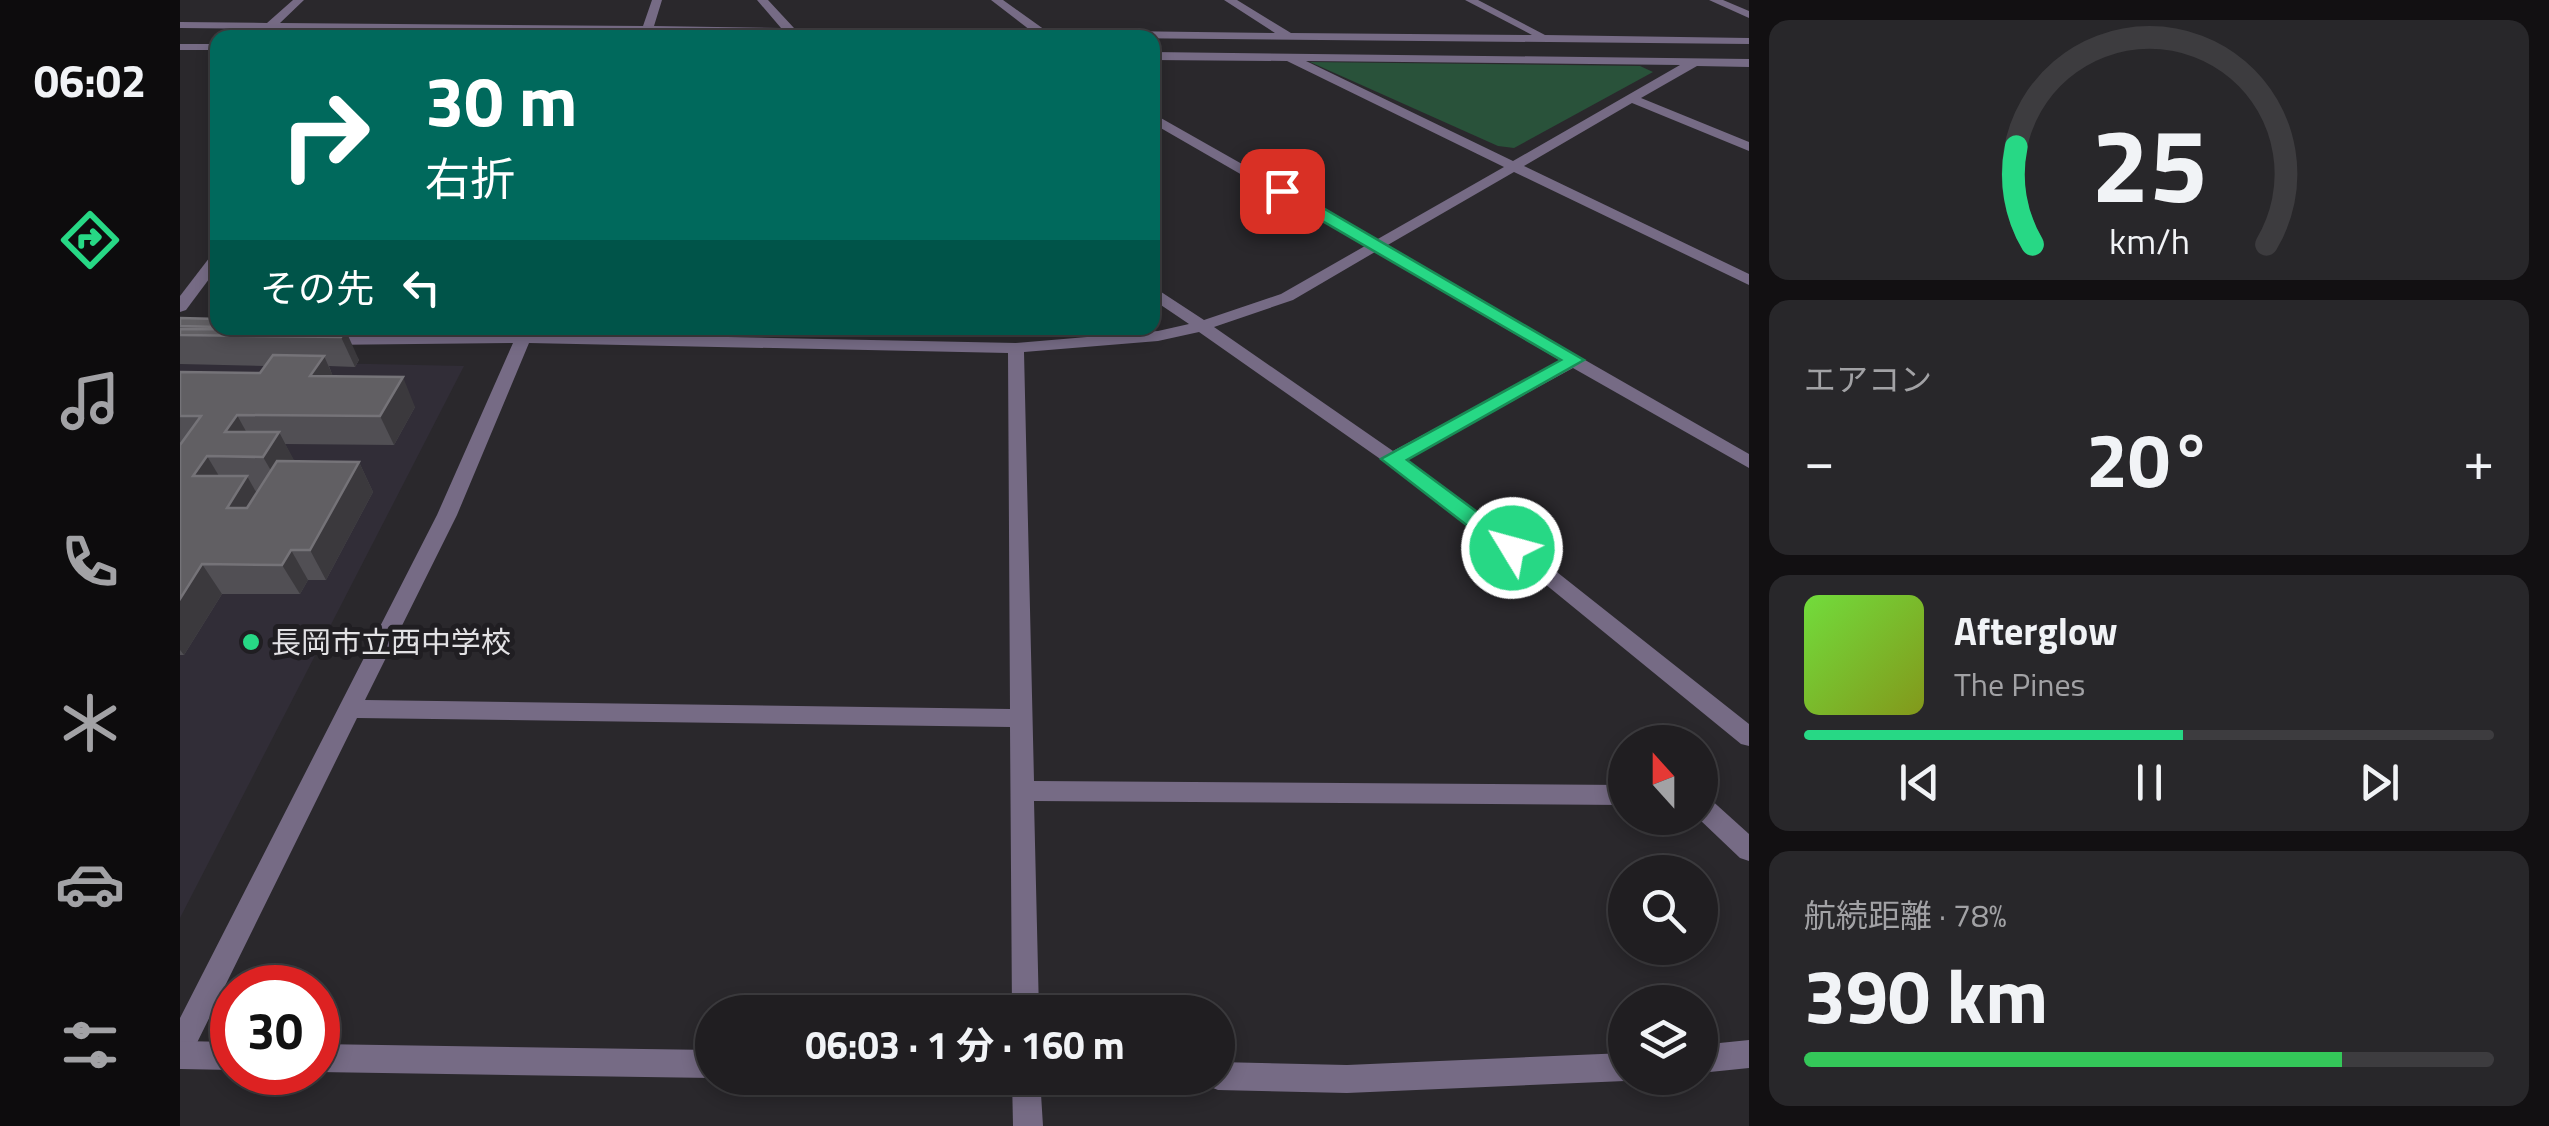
<!DOCTYPE html>
<html lang="ja">
<meta charset="utf-8">
<style>
body{margin:0;font-family:"Titillium Web","Noto Sans JP",sans-serif;background:#28272a;color:#f1f3f6;height:100vh;display:flex;flex-direction:column;font-size:38px;white-space:nowrap}
*{box-sizing:border-box;margin:0}
p{font-size:32px;color:#a2a2a5}
.icon{flex:none;width:55px;height:55px;fill:none;stroke:currentColor;stroke-width:2;stroke-linecap:round;stroke-linejoin:round}
.map{position:relative;flex:1;overflow:hidden}
.side{display:flex;flex-direction:column;gap:20px;padding:20px;background:#121012;width:800px}
.side>*{flex:none}
.banner{position:absolute;left:30px;top:30px;width:950px;height:305px;border-radius:20px;box-shadow:0 5px 15px #0003,0 0 0 2px #3d3c3f;background:#00695c;color:#fff;overflow:hidden}
.needle{width:65px;rotate:339deg}
.buttons{position:absolute;left:1428px;top:725px;display:grid;gap:20px}
.buttons a{display:grid;place-items:center;width:110px;height:110px;border-radius:50%;background:#201e21;box-shadow:0 5px 15px #0003,0 0 0 2px #3d3c3f;font-size:50px}
.speed{position:absolute;left:30px;top:965px;display:flex;gap:20px;font-size:50px;font-weight:700;text-align:center}
.speed>*{display:grid;place-content:center;width:130px;height:130px;border-radius:50%;background:#201e21;box-shadow:0 5px 15px #0003,0 0 0 2px #3d3c3f;line-height:1}
.speed .limit{border:15px solid #d22;background:#fff;color:#111}
.pin{position:absolute;display:grid;place-items:center;width:85px;height:85px;color:#fff;margin:-42px;border-radius:20px;box-shadow:0 5px 15px #0006}
.me{position:absolute;width:110px;margin:-55px;rotate:307deg;stroke-linejoin:round;filter:drop-shadow(0 0 8px #0008)}
.turn{display:flex;align-items:center;gap:35px;height:210px;padding:0 50px;font-size:45px}
.turn .icon{width:130px;height:130px;stroke-width:2.5}
.turn b{display:block;font-size:70px;line-height:85px}
.then{display:flex;align-items:center;height:95px;padding:0 50px;background:#0003;gap:20px;font-size:38px}
.big{font-size:75px;font-weight:700;line-height:1.1}
.side .widget{flex:1;display:flex;flex-direction:column;justify-content:center;gap:15px;min-width:0;padding:0 35px;border-radius:20px;background:#28272a}
.side .dial{align-items:center;gap:0}
.dial svg{height:260px;overflow:visible;fill:none;stroke:#3d3c3f;stroke-width:7;stroke-linecap:round;text-anchor:middle}
.dial text{fill:#f1f3f6;stroke:none}
.song{display:flex;align-items:center;gap:30px}
.cover{width:120px;height:120px;border-radius:15px;background:linear-gradient(135deg,hsl(100 70% 55%),hsl(70 70% 35%))}
.played{height:10px;border-radius:5px;background:linear-gradient(90deg,#27d885 55%,#3d3c3f 55%)}
.keys{display:flex;justify-content:space-around;direction:ltr}
.heat{display:flex;justify-content:space-between;align-items:center;font-size:55px;direction:ltr}
.charge{height:15px;border-radius:8px;background:linear-gradient(90deg,#34c759 78%,#3d3c3f 0)}
.trip{position:absolute;left:515px;top:995px;width:540px;height:100px;border-radius:50px;background:#201e21;box-shadow:0 5px 15px #0003,0 0 0 2px #3d3c3f;font-weight:700;line-height:100px;text-align:center}
main{display:flex;flex:1;min-height:0}
.menu{display:flex;flex-direction:column;width:180px;justify-content:space-around;align-items:center;background:#0d0c0d;color:#a2a2a5}
.menu .icon{width:70px;height:70px}
.menu .current{color:#27d885}
.menu b{font-size:45px;color:#f1f3f6}
.map>svg:first-child{display:block}
.built{fill:#312d37}
.green{fill:#29523a}
.lines{fill:none;stroke-linecap:round;stroke-linejoin:round}
.minor{fill:#766b85;fill-rule:evenodd}
.tertiary{fill:#766b85;fill-rule:evenodd}
.wall{fill:#514f54}
.shaded-wall{fill:#3b393d}
.building{fill:#615f63;stroke:#757378;stroke-width:2.5}
.route{fill:#27d885;stroke:#198c56;stroke-width:2.5}
.poi-dot{fill:#27d885;stroke:#201e22;stroke-width:4}
.labels{text-anchor:middle;dominant-baseline:central;stroke-width:10;stroke-linejoin:round;paint-order:stroke}
.poi-label{font-size:30px;fill:#e2e1e4;stroke:#201e22;text-anchor:start}
</style>
<main>
<nav class="menu">
<b>06:02</b>
<svg class="icon current" aria-label="directions" viewBox="0 0 24 24"><path d="M12 3l9 9-9 9-9-9zM9 14v-3h6M13 9l2 2-2 2"/></svg>
<svg class="icon" aria-label="music" viewBox="0 0 24 24"><path d="M9 18V5l10-2v13"/><circle cx="6" cy="18" r="3"/><circle cx="16" cy="16" r="3"/></svg>
<svg class="icon" aria-label="phone" viewBox="0 0 24 24"><path d="M5 4h4l2 5-3 2q2 4 5 5l2-3 5 2v4C11 20 4 13 5 4z"/></svg>
<svg class="icon" aria-label="climate" viewBox="0 0 24 24"><path d="M12 3v18M4 7l16 10M4 17L20 7"/></svg>
<svg class="icon" aria-label="car" viewBox="0 0 24 24"><path d="M5 17H2v-5l4-1 3-4h7l3 4 3 1v5h-3M9 17h6M6 11h13"/><circle cx="7" cy="17" r="2"/><circle cx="17" cy="17" r="2"/></svg>
<svg class="icon" aria-label="filters" viewBox="0 0 24 24"><path d="M4 7h16M4 17h16"/><circle cx="9" cy="7" r="2"/><circle cx="15" cy="17" r="2"/></svg>
</nav>
<div class="map">
<svg width="1569" height="1126" viewBox="0 0 1569 1126">
<rect width="100%" height="100%" fill="#2a282c"/>
<path class="built" d="M 0,360 L 284,366 L 0,918 Z"/>
<path class="green" d="M 1130,62 L 1460,66 L 1473,72 L 1334,148 L 1318,146 Z"/>
<g class="lines">
<g class="minor">
<path d="M 113,0 L 124,0 L 100,23 L 463,26 L 472,0 L 482,0 L 474,26 L 601,28 L 577,0 L 588,0 L 614,28 L 850,30 L 811,0 L 823,0 L 865,30 L 1095,33 L 1044,0 L 1057,0 L 1111,33 L 1352,35 L 1285,0 L 1298,0 L 1365,35 L 1569,38 L 1569,44 L 620,35 L 620,38 L 610,38 L 607,35 L 472,33 L 470,38 L 460,38 L 460,33 L 0,28 L 0,22 L 87,23 Z"/>
<path d="M 1529,0 L 1543,0 L 1569,11 L 1569,18 Z"/>
<rect x="0" y="44" width="38" height="6"/>
<path d="M 972,52 L 1569,59 L 1569,67 L 1517,66 L 1461,98 L 1569,142 L 1569,151 L 1452,103 L 1344,166 L 1569,274 L 1569,285 L 1334,172 L 1206,246 L 1569,454 L 1569,468 L 1393,368 L 1225,460 L 1368,565 L 1569,724 L 1569,746 L 1561,744 L 1354,575 L 1206,463 L 1019,332 L 978,341 L 844,352 L 854,781 L 1445,785 L 1445,805 L 854,801 L 859,1012 L 832,1012 L 830,727 L 177,718 L 10,1057 L 0,1061 L 0,1018 L 257,515 L 333,343 L 142,345 L 134,340 L 136,337 L 337,333 L 340,328 L 354,328 L 353,333 L 836,343 L 978,331 L 1009,324 L 972,299 L 972,286 L 1024,320 L 1101,294 L 1185,246 L 972,123 L 972,113 L 1196,240 L 1324,167 L 1107,61 L 972,60 ZM 1126,61 L 1500,65 L 1333,161 ZM 1195,252 L 1381,361 L 1213,451 L 1034,327 L 1113,300 ZM 349,343 L 828,353 L 830,709 L 185,700 L 277,515 Z"/>
<path d="M 38,252 L 38,267 L 6,310 L 0,312 L 0,296 L 33,253 Z"/>
<path d="M 1520,794 L 1528,797 L 1569,834 L 1569,861 L 1560,858 L 1518,818 Z"/>
<path d="M 832,1078 L 860,1078 L 863,1126 L 833,1126 Z"/>
</g>
<g class="tertiary">
<path d="M 1569,1040 L 1569,1068 L 1520,1073 L 1520,1045 Z"/>
<path d="M 0,1041 L 52,1042 L 52,1070 L 0,1069 Z"/>
<path d="M 138,1044 L 532,1050 L 533,1078 L 138,1072 Z"/>
<path d="M 1445,1053 L 1445,1078 L 1454,1078 L 1445,1081 L 1167,1093 L 1038,1090 L 1028,1086 L 1024,1078 L 1038,1078 L 1038,1062 L 1167,1065 Z"/>
</g>
</g>
<path class="wall" d="M 0,318 L 38,328 L 158,328 L 179,360 L 175,367 L 149,366 L 153,377 L 235,407 L 214,445 L 105,444 L 114,461 L 179,462 L 193,492 L 146,580 L 128,580 L 120,594 L 42,594 L 4,655 L 0,655 L 0,372 L 80,373 L 85,366 L 0,364 Z"/>
<g class="shaded-wall">
<path d="M 151,328 L 158,328 L 162,337 L 166,331 L 179,360 L 175,367 L 161,337 L 149,331 Z"/>
<path d="M 144,356 L 157,385 L 130,376 Z"/>
<path d="M 223,377 L 235,407 L 214,445 L 200,416 Z"/>
<path d="M 57,415 L 73,444 L 45,432 Z"/>
<path d="M 99,432 L 115,462 L 100,486 L 83,457 Z"/>
<path d="M 27,456 L 45,486 L 13,476 Z"/>
<path d="M 179,462 L 193,492 L 146,580 L 130,550 Z"/>
<path d="M 67,476 L 84,506 L 65,538 L 47,508 Z"/>
<path d="M 111,550 L 128,580 L 120,594 L 102,565 Z"/>
<path d="M 22,564 L 42,594 L 4,655 L 0,650 L 0,599 Z"/>
</g>
<g class="building">
<path d="M 0,318 L 38,319 L 38,327 L 0,326 Z"/>
<path d="M 46,328 L 151,328 L 149,331 L 166,331 L 161,337 L 0,335 L 0,329 L 129,330 Z"/>
<path d="M 93,355 L 144,356 L 130,376 L 223,377 L 200,416 L 57,415 L 45,432 L 99,432 L 83,457 L 27,456 L 13,476 L 67,476 L 47,508 L 67,508 L 97,461 L 179,462 L 130,550 L 111,550 L 102,565 L 22,564 L 0,599 L 0,445 L 21,416 L 0,416 L 0,372 L 80,373 Z"/>
</g>
<path class="route" d="M 1096,187 L 1107,187 L 1404,360 L 1227,460 L 1339,543 L 1343,548 L 1339,554 L 1324,554 L 1201,459 L 1381,360 L 1096,194 Z"/>
<circle class="poi-dot" cx="71" cy="642" r="10"/>
<g class="labels">
<g class="poi-label">
<text x="91" y="642">長岡市立西中学校</text>
</g>
</g>
</svg>
<div class="buttons">
<a><svg class="needle" viewBox="-14 -14 28 28"><path d="M0-13l5 13h-10z" fill="#e53935"/><path d="M0 13l5-13h-10z" fill="#a2a2a5"/></svg></a>
<a><svg class="icon" aria-label="search" viewBox="0 0 24 24"><circle cx="10" cy="10" r="6"/><path d="M15 15l6 6"/></svg></a>
<a><svg class="icon" aria-label="layers" viewBox="0 0 24 24"><path d="M12 4l9 5-9 5-9-5zM3 14l9 5 9-5"/></svg></a>
</div>
<div class="speed"><div class="limit">30</div></div>
<div class="pin" style="left:1102px;top:191px;background:#d93025"><svg class="icon" aria-label="arrive" viewBox="0 0 24 24"><path d="M6 21V4h12l-3 4 3 4H6"/></svg></div>
<svg class="me" style="left:1332px;top:548px" viewBox="-20 -20 40 40"><circle r="17" fill="#27d885" stroke="#fff" stroke-width="3"/><path d="M0-11L8 9 0 5-8 9z" fill="#fff"/></svg>
<div class="trip">06:03 · 1 分 · 160 m</div>
<div class="banner">
<div class="turn"><svg class="icon" aria-label="right" viewBox="0 0 24 24"><path d="M7 20v-9h11M14 6l5 5-5 5"/></svg><div><b>30 m</b>右折</div></div>
<div class="then">その先<svg class="icon" aria-label="left" viewBox="0 0 24 24"><path d="M17 20v-9H6M10 6l-5 5 5 5"/></svg></div>
</div>
</div>
<section class="side">
<div class="widget dial"><svg viewBox="0 0 100 80">
<path d="M14 69A42 42 0 1 1 86 69"/>
<path d="M14 69A42 42 0 0 1 9 39" stroke="#27d885"/>
<text x="50" y="56" font-size="32" font-weight="700">25</text>
<text x="50" y="72" font-size="11">km/h</text>
</svg></div>
<div class="widget"><p>エアコン</p>
<div class="heat"><a>−</a><b class="big">20°</b><a>+</a></div>
</div>
<div class="widget">
<div class="song"><i class="cover"></i><div><b>Afterglow</b><p>The Pines</p></div></div>
<div class="played"></div>
<div class="keys"><svg class="icon" aria-label="previous" viewBox="0 0 24 24"><path d="M18 5L8 12l10 7zM5 5v14"/></svg><svg class="icon" aria-label="pause" viewBox="0 0 24 24"><path d="M8 5v14M16 5v14"/></svg><svg class="icon" aria-label="next" viewBox="0 0 24 24"><path d="M6 5l10 7-10 7zM19 5v14"/></svg></div>
</div>
<div class="widget"><p>航続距離 · 78%</p><b class="big">390 km</b><div class="charge"></div></div>
</section>
</main>
